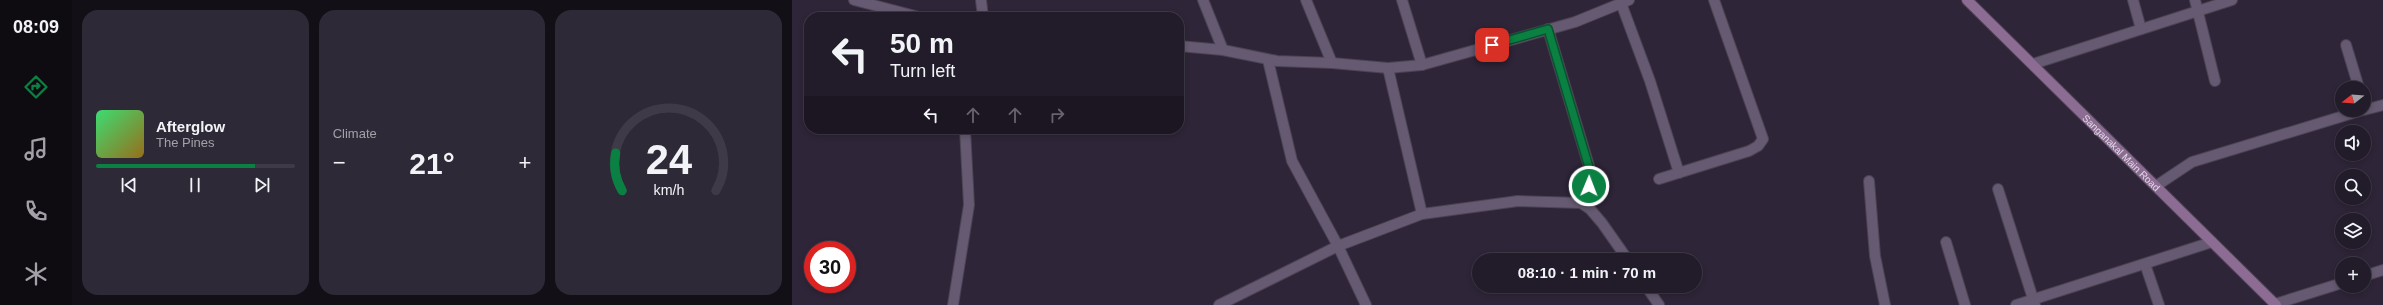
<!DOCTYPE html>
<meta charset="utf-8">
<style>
body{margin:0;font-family:Helvetica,sans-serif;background:#2e2936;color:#f1f3f6;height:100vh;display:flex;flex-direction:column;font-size:15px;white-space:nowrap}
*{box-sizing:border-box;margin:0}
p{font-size:13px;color:#a2a1a8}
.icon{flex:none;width:22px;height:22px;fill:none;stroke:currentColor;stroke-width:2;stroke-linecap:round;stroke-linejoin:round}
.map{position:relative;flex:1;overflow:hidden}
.panel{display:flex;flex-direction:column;gap:10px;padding:10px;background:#130f17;width:720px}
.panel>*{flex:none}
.hud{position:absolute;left:12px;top:12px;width:380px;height:122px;border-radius:16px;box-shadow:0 2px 6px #0003,0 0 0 1px #3f3a47;background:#221c2a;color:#f1f3f6;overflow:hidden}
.needle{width:26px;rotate:253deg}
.fabs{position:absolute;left:1543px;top:81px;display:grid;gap:8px}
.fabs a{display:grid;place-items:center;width:36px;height:36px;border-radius:50%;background:#221c2a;box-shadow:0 2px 6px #0003,0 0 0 1px #3f3a47;font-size:20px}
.speed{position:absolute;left:12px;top:241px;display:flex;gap:8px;font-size:20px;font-weight:700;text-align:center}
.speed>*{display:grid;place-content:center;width:52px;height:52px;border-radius:50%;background:#221c2a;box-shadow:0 2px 6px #0003,0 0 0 1px #3f3a47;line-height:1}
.speed .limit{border:6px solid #d22;background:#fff;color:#111}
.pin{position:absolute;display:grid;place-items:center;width:34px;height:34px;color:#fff;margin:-17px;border-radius:8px;box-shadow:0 2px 6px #0006}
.me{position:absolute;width:44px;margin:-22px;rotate:1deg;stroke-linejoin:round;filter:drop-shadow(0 0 3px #0008)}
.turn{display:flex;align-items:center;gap:14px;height:84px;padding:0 20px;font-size:18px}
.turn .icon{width:52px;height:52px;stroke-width:2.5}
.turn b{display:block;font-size:28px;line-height:34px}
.lanes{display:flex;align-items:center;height:38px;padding:0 20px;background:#0003;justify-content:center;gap:20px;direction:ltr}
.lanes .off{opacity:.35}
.big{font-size:30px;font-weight:700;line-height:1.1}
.panel .widget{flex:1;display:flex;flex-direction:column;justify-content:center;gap:6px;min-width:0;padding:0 14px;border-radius:16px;background:#2e2936}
.panel .dial{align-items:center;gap:0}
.dial svg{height:104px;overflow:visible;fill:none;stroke:#3f3a47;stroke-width:7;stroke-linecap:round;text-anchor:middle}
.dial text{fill:#f1f3f6;stroke:none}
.song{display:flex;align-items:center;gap:12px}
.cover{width:48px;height:48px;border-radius:6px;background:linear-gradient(135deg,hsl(140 70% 55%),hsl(40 70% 35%))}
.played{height:4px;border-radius:2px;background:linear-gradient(90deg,#0b8043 80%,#3f3a47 80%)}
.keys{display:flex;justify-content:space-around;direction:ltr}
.heat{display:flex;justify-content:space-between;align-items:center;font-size:22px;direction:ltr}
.panel .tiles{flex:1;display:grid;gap:10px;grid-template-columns:repeat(3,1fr)}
.trip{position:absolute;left:680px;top:253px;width:230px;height:40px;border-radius:20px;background:#221c2a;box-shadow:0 2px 6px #0003,0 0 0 1px #3f3a47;font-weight:700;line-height:40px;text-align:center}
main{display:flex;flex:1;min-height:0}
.menu{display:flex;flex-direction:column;width:72px;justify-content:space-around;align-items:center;background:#0e0b11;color:#a2a1a8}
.menu .icon{width:28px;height:28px}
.menu .selected{color:#0b8043}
.menu b{font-size:18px;color:#f1f3f6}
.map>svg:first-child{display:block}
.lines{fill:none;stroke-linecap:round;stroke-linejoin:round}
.lane-casing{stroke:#4b4253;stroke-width:12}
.street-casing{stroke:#4b4253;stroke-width:12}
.secondary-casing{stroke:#4b4253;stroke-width:12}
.lane{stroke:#655a71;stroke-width:10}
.street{stroke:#655a71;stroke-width:10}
.secondary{stroke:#8c6c92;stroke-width:10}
.route-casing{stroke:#07532c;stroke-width:10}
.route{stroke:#0b8043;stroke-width:7}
.labels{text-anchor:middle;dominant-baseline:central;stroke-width:3.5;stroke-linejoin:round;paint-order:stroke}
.street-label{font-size:10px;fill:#e0dae7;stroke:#241b2e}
</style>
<main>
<nav class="menu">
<b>08:09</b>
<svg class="icon selected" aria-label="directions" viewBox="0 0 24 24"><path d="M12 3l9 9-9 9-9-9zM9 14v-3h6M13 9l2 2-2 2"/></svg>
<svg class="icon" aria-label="music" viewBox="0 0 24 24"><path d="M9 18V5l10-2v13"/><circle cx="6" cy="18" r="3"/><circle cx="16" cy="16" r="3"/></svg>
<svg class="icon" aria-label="phone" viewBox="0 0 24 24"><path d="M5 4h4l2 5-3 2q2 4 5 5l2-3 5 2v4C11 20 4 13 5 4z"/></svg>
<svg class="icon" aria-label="climate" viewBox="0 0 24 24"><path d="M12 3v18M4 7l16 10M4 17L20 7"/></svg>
</nav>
<section class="panel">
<div class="tiles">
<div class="widget">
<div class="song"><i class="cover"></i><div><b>Afterglow</b><p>The Pines</p></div></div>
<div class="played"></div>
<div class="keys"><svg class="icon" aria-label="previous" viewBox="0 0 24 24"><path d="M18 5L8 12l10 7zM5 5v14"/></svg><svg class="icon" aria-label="pause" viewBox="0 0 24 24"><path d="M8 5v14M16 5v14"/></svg><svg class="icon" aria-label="next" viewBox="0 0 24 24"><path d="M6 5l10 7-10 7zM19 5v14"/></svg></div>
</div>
<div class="widget"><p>Climate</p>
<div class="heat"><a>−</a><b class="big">21°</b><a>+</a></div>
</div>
<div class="widget dial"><svg viewBox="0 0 100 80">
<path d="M14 69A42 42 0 1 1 86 69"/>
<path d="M14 69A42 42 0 0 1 9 40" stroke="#0b8043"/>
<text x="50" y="56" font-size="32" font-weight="700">24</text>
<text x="50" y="72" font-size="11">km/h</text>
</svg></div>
</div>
</section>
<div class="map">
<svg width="1591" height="305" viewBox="0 0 1591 305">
<rect width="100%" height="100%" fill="#2e2538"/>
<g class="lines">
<g class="lane-casing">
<path id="lane" d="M 161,305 L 177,205 L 173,129"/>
</g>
<g class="street-casing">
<g id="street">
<path d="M 62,0 L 127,17"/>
<path d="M 189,0 L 191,17"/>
<path d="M 411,0 L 431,50"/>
<path d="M 514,0 L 540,63"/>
<path d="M 610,0 L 630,65"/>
<path d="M 1341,0 L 1349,29"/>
<path d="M 1403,0 L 1423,81"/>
<path d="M 829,3 L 858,81 L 887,173"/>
<path d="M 756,29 L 799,173 L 797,186 L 789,203"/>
<path d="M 1554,45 L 1567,88"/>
<path d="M 387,46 L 431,50 L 485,61 L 540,63 L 596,68 L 630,65 L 783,22 L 837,0"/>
<path d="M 476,60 L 500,161 L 546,246 L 574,305"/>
<path d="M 1241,64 L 1440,0"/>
<path d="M 1572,110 L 1591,105"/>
<path d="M 867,179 L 957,151 L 966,146 L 971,139 L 922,0"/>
<path d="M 1077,181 L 1083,256 L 1093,305"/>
<path d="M 1364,186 L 1400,162 L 1571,110"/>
<path d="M 1206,189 L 1243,305"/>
<path d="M 630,214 L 726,201 L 789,203 L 798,209 L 810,223 L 836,260"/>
<path d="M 1154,242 L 1173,305"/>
<path d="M 1353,264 L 1367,305"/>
<path d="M 1572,276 L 1591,270"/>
<path d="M 854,286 L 867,305"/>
<path d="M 1483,304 L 1550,283"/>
<path d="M 427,305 L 546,246 L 630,214 L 596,68"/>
<path d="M 1224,305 L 1420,242"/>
</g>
</g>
<g class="secondary-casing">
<g id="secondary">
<path id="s1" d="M 1175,0 L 1484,305"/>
</g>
</g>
<use href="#lane" class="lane"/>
<use href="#street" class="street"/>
<use href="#secondary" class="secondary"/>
</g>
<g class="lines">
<g class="route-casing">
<path id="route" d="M 700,45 L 756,29 L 799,174 L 797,186"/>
</g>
<use href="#route" class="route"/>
</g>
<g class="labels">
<g class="street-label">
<text stroke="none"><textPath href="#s1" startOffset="217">Sanganakal Main Road</textPath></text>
</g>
</g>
</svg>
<div class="fabs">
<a><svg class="needle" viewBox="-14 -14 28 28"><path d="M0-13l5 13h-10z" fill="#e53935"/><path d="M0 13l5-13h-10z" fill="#a2a1a8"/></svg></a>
<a><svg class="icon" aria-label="sound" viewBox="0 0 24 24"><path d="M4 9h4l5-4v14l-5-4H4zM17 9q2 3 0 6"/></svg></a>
<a><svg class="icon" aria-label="search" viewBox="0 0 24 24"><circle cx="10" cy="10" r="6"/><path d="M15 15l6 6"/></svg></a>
<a><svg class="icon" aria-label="layers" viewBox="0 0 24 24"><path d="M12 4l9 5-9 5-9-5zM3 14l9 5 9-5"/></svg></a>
<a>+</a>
</div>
<div class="speed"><div class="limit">30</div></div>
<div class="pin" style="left:700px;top:45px;background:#d93025"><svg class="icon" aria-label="arrive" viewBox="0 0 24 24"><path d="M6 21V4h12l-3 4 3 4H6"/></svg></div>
<svg class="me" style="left:797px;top:186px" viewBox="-20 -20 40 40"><circle r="17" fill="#0b8043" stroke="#fff" stroke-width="3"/><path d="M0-11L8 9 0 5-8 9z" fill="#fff"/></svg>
<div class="trip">08:10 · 1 min · 70 m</div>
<div class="hud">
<div class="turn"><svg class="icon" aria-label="left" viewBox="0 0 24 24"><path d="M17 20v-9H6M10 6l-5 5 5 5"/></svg><div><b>50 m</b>Turn left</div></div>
<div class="lanes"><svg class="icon" aria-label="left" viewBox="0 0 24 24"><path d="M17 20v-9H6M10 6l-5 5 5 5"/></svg><svg class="icon off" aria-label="ahead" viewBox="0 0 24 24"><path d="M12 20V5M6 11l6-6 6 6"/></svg><svg class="icon off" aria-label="ahead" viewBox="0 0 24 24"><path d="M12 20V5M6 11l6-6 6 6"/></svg><svg class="icon off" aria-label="right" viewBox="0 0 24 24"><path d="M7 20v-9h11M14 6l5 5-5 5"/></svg></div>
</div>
</div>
</main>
